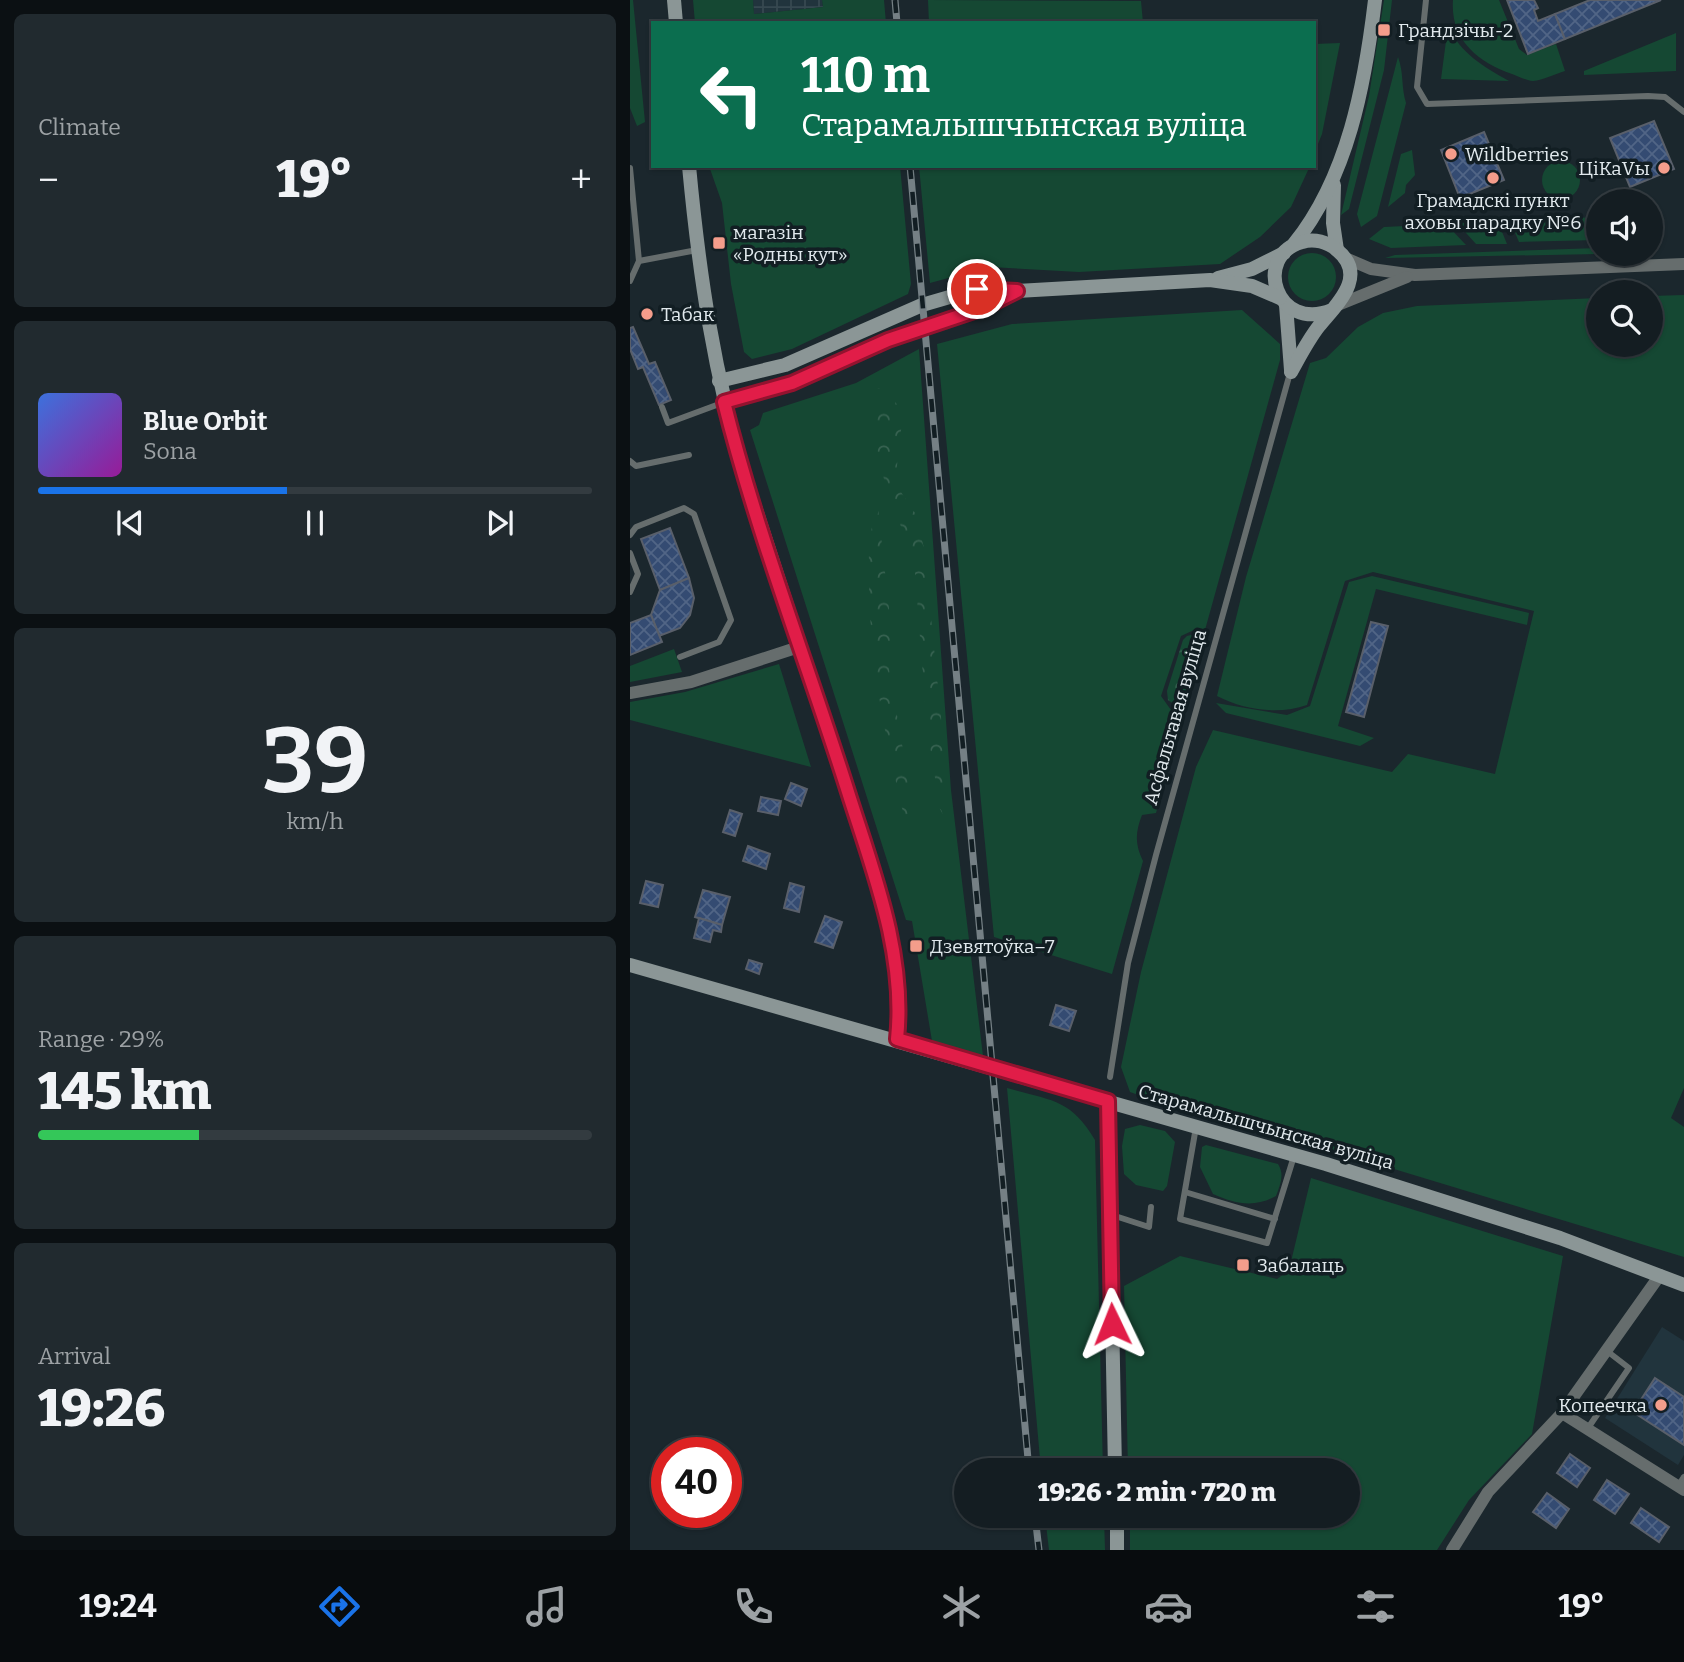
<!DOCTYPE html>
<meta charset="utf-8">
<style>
body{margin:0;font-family:Bitter,serif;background:#212a2f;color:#f1f3f6;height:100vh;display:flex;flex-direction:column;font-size:26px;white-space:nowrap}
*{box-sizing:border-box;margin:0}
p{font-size:23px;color:#9da2a5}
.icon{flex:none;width:38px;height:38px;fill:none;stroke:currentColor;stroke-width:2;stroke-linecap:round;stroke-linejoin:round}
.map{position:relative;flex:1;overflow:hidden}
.panel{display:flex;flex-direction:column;gap:14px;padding:14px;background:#0b1013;width:630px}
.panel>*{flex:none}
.banner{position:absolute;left:21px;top:21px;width:665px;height:147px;border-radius:0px;box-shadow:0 2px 5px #0004,0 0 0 2px #333b40;background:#0b6e4f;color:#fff;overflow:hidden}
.fabs{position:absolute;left:956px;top:189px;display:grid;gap:14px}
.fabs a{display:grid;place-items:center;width:77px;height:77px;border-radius:50%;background:#141d22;box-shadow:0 2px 5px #0004,0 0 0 2px #333b40;font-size:35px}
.speed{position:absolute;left:21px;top:1437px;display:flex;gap:14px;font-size:35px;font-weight:700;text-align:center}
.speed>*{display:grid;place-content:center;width:91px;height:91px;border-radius:50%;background:#141d22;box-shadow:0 2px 5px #0004,0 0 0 2px #333b40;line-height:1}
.speed .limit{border:10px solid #d22;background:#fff;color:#111}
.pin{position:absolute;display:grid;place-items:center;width:60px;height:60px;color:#fff;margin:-30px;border:4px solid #fff;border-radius:50%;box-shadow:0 2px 7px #0007}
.me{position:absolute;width:77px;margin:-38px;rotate:358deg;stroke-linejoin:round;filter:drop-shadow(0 0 5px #0008)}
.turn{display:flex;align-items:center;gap:24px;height:147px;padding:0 35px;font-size:32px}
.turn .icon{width:91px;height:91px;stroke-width:2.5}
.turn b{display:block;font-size:49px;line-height:60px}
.big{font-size:52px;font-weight:800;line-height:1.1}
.panel .widget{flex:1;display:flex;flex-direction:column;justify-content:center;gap:10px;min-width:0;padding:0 24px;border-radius:10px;background:#212a2f}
.panel .dial{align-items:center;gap:0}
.dial b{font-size:91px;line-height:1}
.song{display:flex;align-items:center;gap:21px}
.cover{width:84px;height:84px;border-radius:10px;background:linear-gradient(135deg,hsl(220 70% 55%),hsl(300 70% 35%))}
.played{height:7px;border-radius:4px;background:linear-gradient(90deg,#1a73e8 45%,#333b40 45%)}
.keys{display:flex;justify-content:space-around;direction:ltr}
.heat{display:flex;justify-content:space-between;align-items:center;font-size:38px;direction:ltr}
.charge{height:10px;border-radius:5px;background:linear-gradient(90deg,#34c759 29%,#333b40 0)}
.trip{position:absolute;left:324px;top:1458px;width:406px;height:70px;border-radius:35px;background:#141d22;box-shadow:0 2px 5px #0004,0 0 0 2px #333b40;font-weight:800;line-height:70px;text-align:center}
.dock{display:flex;height:112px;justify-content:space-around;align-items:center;background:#080c0e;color:#9da2a5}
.dock .icon{width:49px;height:49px}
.dock .active{color:#1a73e8}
.dock b{font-size:32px;color:#f1f3f6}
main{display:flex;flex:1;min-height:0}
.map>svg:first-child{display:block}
.built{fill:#21343d}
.industrial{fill:url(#industrial-grid)}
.green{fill:#154833}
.forest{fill:url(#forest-crowns)}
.building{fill:url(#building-cross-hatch);stroke:#595f6a;stroke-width:2}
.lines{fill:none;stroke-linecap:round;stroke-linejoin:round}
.lane{stroke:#666d6d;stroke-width:6}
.street{stroke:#666d6d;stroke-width:12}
.secondary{stroke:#8b9696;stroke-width:14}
.rail-casing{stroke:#758085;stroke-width:7}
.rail{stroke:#121e23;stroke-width:4.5;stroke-dasharray:13;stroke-linecap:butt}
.route-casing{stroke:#92132f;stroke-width:18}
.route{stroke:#e11d48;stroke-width:12}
.poi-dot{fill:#f49d8b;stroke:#121e23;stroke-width:2.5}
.labels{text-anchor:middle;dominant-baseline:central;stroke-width:7;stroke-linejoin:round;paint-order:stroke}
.poi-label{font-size:19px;fill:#e1e9ed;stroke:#121e23;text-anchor:start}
.street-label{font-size:19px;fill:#e1e9ed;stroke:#121e23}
</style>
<main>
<section class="panel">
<div class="widget"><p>Climate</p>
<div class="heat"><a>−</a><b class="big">19°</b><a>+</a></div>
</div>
<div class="widget">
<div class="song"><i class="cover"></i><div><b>Blue Orbit</b><p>Sona</p></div></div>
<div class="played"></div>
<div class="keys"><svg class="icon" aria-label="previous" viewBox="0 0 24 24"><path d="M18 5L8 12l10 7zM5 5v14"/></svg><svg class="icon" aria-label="pause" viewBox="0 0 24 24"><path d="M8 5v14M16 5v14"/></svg><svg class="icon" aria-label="next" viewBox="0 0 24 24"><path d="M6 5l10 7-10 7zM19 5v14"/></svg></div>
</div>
<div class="widget dial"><b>39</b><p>km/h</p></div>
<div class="widget"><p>Range · 29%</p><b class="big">145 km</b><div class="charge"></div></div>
<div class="widget"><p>Arrival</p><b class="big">19:26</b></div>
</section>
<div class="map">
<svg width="1054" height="1550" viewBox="0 0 1054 1550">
<defs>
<pattern id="industrial-grid" width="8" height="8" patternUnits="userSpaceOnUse" patternTransform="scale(1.75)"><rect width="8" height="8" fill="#21343d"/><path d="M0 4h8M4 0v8" fill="none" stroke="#364850"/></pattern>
<pattern id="forest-crowns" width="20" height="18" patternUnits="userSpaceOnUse" patternTransform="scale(1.75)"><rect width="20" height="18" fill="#154833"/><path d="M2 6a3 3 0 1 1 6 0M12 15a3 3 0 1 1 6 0" fill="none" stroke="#376251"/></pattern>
<pattern id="building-cross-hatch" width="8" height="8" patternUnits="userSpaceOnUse" patternTransform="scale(1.75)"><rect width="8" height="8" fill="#344b72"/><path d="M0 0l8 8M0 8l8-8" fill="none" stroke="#516586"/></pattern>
</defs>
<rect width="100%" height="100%" fill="#1b272d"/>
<path class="built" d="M 1032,1327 L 1054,1341 L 1054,1455 L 1048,1465 L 975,1418 Z"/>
<path class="industrial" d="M 123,0 L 192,0 L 193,7 L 124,14 Z"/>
<g class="green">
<path d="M 0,0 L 3,0 L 15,122 L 7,126 L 0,108 Z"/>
<path d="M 63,0 L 123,0 L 124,14 L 193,7 L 192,0 L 254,0 L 256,23 L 65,23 Z"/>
<path d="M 298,0 L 511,1 L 513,23 L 299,23 Z"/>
<path d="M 754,0 L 762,0 L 754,70 L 719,209 L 711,215 L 739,96 Z"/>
<path d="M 823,0 L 869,0 L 889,49 L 897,55 L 926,44 L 935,71 C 925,74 913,80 903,81 C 897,81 888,76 882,74 C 847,62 820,39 823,0 Z"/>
<path d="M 818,26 C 830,53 854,67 879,81 L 811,79 Z"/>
<path d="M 1046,33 L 1046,71 L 954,75 L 954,71 Z"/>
<path d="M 710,43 L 692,134 L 684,154 L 684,44 Z"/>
<path d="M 768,57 C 774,73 771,87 776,103 L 747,216 L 731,227 L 727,214 Z"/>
<path d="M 782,150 L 785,175 L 776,185 L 775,193 L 758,207 L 771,154 Z"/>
<circle cx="931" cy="180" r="19"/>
<path d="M 79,166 L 270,166 L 281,284 L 278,294 L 162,349 L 122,359 L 114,352 L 101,284 L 92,203 Z"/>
<path d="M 289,166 L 680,166 L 661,207 L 630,237 L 590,264 L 449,272 L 359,267 L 300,283 Z"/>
<path d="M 968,217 L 968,240 L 889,242 L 880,221 Z"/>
<path d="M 868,222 L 877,244 L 846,244 L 827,223 Z"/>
<path d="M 816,224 L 836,245 L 761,248 L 739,239 L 754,227 Z"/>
<path d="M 968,248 L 968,254 L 755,258 L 765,255 Z"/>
<circle cx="682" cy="277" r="24"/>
<path d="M 1054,295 L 1054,1088 L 1041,1118 L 1054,1127 L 1054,1257 L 655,1136 L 544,1108 L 500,1092 L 491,1067 L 511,972 L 566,767 L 583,730 L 762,772 L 778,754 L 865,774 L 904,611 L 743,572 L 715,581 L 677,705 C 649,715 614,710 587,696 L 616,577 L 680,363 L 696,358 L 728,327 L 753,313 L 787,306 L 968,298 L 968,345 L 1020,345 L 1020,296 Z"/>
<path d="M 612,310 L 650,344 L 650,360 L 575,630 L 564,630 L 551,636 L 531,696 L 541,710 L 553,718 L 526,813 L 512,815 C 505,833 505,844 513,861 L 482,974 L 364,937 L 307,344 L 382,324 Z"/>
<path d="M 289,349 L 321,790 L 353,1056 L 302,1041 L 282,921 L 276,920 L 120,430 L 129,425 L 133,413 L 226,383 Z"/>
<path d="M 742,576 L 899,613 L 897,625 L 746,589 L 708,726 L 744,738 L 730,746 L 596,713 L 586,703 L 657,715 L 680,706 L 719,582 Z"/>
<path d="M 44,649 L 52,672 L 0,682 L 0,666 Z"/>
<path d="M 149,664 L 181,767 L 0,720 L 0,702 L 55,692 Z"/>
<path d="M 377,1088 C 421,1101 440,1098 465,1140 L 473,1470 L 411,1470 Z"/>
<path d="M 510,1125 L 535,1131 L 545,1142 L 537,1186 L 533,1191 L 506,1185 L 494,1174 L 492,1146 L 495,1129 Z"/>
<path d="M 576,1145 L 648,1164 C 655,1175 650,1185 646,1196 C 625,1208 605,1204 583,1194 L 570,1167 L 572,1147 Z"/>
<path d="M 681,1178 L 933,1256 L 902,1434 L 839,1500 L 807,1550 L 500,1550 L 500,1516 L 718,1516 L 718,1470 L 498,1470 L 494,1286 L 550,1256 L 647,1279 L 659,1270 Z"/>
<path d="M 415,1516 L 474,1516 L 475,1550 L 419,1550 Z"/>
</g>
<g class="forest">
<path d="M 256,388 L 270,409 L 272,422 L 265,483 L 285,513 L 294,548 L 311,717 L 316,820 L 310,809 L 297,728 L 284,560 L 256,488 L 245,440 L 245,389 Z"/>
<path d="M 248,508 L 262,636 L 259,669 L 284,813 L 276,825 C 257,746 240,668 239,587 C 239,559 237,534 248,508 Z"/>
<path d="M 570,633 L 574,638 L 554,711 L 538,700 L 537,691 L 553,640 L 557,636 Z"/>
</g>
<g class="building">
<path d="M 877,0 L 904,0 L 908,8 L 904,10 L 908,21 L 925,14 L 935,39 L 898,54 Z"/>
<path d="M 960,0 L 1031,0 L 935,39 L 925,14 Z"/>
<path d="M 1024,121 L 1044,169 L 1000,187 L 980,138 Z"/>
<path d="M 854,132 L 874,180 L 830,198 L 811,150 Z"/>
<path d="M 3,327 L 19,364 L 25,362 L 41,400 L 29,405 L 13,367 L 8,369 L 0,349 L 0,328 Z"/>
<path d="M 40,528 L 59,578 L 30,590 L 11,539 Z"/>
<path d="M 59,578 L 64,598 L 60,615 L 50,628 L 29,636 L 21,615 L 30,590 Z"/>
<path d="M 21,615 L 32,642 L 0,655 L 0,623 Z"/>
<path d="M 741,622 L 758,626 L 734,717 L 716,712 Z"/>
<path d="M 161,783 L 177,789 L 171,806 L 155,799 Z"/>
<path d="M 131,797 L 151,801 L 148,815 L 128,811 Z"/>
<path d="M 100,810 L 112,814 L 105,836 L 93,832 Z"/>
<path d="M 118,846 L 140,854 L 136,869 L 113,861 Z"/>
<path d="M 16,881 L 33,885 L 28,907 L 10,903 Z"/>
<path d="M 160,883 L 174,887 L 169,912 L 154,908 Z"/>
<path d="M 73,890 L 100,897 L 92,925 L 65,917 Z"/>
<path d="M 195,916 L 212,922 L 203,948 L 185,942 Z"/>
<path d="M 69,918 L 92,925 L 91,932 L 83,930 L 80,942 L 64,938 Z"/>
<path d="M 119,960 L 132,964 L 129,974 L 116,969 Z"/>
<path d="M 426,1005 L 446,1011 L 439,1031 L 420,1025 Z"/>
<path d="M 1025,1378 L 1054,1397 L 1054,1445 L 1003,1412 Z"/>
<path d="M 940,1454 L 960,1468 L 947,1487 L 927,1473 Z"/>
<path d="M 977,1480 L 999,1494 L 985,1514 L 964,1500 Z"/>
<path d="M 917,1493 L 939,1509 L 926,1528 L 903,1512 Z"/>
<path d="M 1011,1508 L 1039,1527 L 1029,1542 L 1001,1523 Z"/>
</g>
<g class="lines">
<g class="lane">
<path d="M 796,0 L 787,87 L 797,104 L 1018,96 L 1035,97 L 1054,112"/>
<path d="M 0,168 L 9,261"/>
<path d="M 0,281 L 9,261 L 67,250"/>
<path d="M 32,407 L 38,423 L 92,403"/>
<path d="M 0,461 L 6,466 L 59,455"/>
<path d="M 0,535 L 6,527 L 54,508 L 64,514 L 101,620 L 89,642 L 50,657"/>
<path d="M 0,553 L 8,574 L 0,592"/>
<path d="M 480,1077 L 498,963 L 526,855 L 660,373"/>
<path d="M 566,1127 L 550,1219 L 637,1243 L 664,1156"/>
<path d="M 555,1192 L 645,1219"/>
<path d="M 482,1215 L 519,1227 L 521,1207"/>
<path d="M 958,1428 L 999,1368 L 977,1351"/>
<path d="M 1048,1486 L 1054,1477"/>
</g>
<g class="street">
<path d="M 713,257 L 741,269 L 785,275 L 1054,264"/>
<path d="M 708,305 L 777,277"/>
<path d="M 0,693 L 61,682 L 172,646"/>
<path d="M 932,1413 L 1054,1490"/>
<path d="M 822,1550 L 858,1492 L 932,1413 L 1030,1275"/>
</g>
<g class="secondary">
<path d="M 44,0 L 46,23"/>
<path d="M 59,166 C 69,273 84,376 116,479 C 148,580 182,680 214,781 C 241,864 276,951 267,1039"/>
<path d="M 704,185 L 703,223 L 707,250"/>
<path d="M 664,244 C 718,177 735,84 745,0"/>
<path d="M 588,278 L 622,269 L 654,253"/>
<path d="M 656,305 L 661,370"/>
<path d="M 661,372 C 670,356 678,340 689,326 C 706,305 739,276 707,250 C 698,242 684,238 672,242 C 622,256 646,333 702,310"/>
<path d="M 89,381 L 155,365 L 292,305 L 347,289 L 387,291 L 580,280 L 622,286 L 650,298"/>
<path d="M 94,402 L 162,383 L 258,340 L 353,308 L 385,292"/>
<path d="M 0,965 L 696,1164 L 930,1238 L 1054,1285"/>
<path d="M 478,1101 L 485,1470"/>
<path d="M 487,1516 L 487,1550"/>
</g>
<g class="rail-casing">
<g id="rail">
<path d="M 265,0 L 267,23"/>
<path d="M 280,166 L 399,1470"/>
<path d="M 405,1516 L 409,1550"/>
</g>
</g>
<use href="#rail" class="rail"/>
</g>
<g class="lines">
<g class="route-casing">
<path id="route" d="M 347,289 L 387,291 L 353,308 L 258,340 L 162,383 L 94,402 C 127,534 177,662 218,792 C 243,871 276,954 267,1039 L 478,1101 L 482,1324"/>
</g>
<use href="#route" class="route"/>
</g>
<g class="poi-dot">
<rect x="747" y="23" width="14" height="14" rx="3.5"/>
<circle cx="821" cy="154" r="7"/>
<circle cx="1034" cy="168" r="7"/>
<circle cx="863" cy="178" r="7"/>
<rect x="82" y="236" width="14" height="14" rx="3.5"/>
<circle cx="17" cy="314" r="7"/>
<rect x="279" y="939" width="14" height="14" rx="3.5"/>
<rect x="606" y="1258" width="14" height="14" rx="3.5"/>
<circle cx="1031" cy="1405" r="7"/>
</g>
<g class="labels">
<g class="poi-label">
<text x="768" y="30">Грандзічы-2</text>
<text x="835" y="154">Wildberries</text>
<text x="1020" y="168" text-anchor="end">ЦiKaVы</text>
<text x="863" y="200" text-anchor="middle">Грамадскі пункт<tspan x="863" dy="22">аховы парадку №6</tspan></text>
<text x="103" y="232">магазін<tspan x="103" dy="22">«Родны кут»</tspan></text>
<text x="31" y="314">Табак</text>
<text x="300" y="946">Дзевятоўка–7</text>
<text x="627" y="1265">Забалаць</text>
<text x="1017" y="1405" text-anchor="end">Копеечка</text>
</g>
<g class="street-label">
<text transform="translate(545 717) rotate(-74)">Асфальтавая вуліца</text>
<text transform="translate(636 1127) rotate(16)">Старамалышчынская вуліца</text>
</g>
</g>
</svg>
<div class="fabs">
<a><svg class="icon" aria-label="sound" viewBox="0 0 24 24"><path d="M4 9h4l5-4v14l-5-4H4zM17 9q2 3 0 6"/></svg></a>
<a><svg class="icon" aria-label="search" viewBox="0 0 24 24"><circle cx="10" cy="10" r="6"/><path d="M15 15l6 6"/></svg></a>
</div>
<div class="speed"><div class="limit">40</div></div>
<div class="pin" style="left:347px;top:289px;background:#d93025"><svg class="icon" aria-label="arrive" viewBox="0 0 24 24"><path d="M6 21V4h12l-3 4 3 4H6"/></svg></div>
<svg class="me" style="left:482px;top:1324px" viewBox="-20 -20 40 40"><path d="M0-17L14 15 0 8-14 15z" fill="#e11d48" stroke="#fff" stroke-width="4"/></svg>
<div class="trip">19:26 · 2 min · 720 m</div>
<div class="banner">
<div class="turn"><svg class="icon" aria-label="left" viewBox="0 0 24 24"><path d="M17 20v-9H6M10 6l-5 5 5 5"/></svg><div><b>110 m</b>Старамалышчынская вуліца</div></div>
</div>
</div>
</main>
<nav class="dock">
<b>19:24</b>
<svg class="icon active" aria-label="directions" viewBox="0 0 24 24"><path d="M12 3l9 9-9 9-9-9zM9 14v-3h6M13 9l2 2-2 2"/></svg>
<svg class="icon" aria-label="music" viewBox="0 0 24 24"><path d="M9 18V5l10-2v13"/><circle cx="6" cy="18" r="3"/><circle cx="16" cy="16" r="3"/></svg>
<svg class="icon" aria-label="phone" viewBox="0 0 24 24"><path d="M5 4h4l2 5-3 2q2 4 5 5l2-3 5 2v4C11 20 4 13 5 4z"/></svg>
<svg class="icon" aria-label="climate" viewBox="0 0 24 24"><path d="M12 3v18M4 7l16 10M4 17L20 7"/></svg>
<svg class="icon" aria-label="car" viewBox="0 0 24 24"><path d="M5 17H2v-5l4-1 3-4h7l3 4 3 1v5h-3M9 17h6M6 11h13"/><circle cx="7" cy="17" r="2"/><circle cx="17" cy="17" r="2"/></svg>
<svg class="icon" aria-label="filters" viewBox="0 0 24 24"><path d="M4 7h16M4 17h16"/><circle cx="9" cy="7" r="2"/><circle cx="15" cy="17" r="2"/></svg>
<b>19°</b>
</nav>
